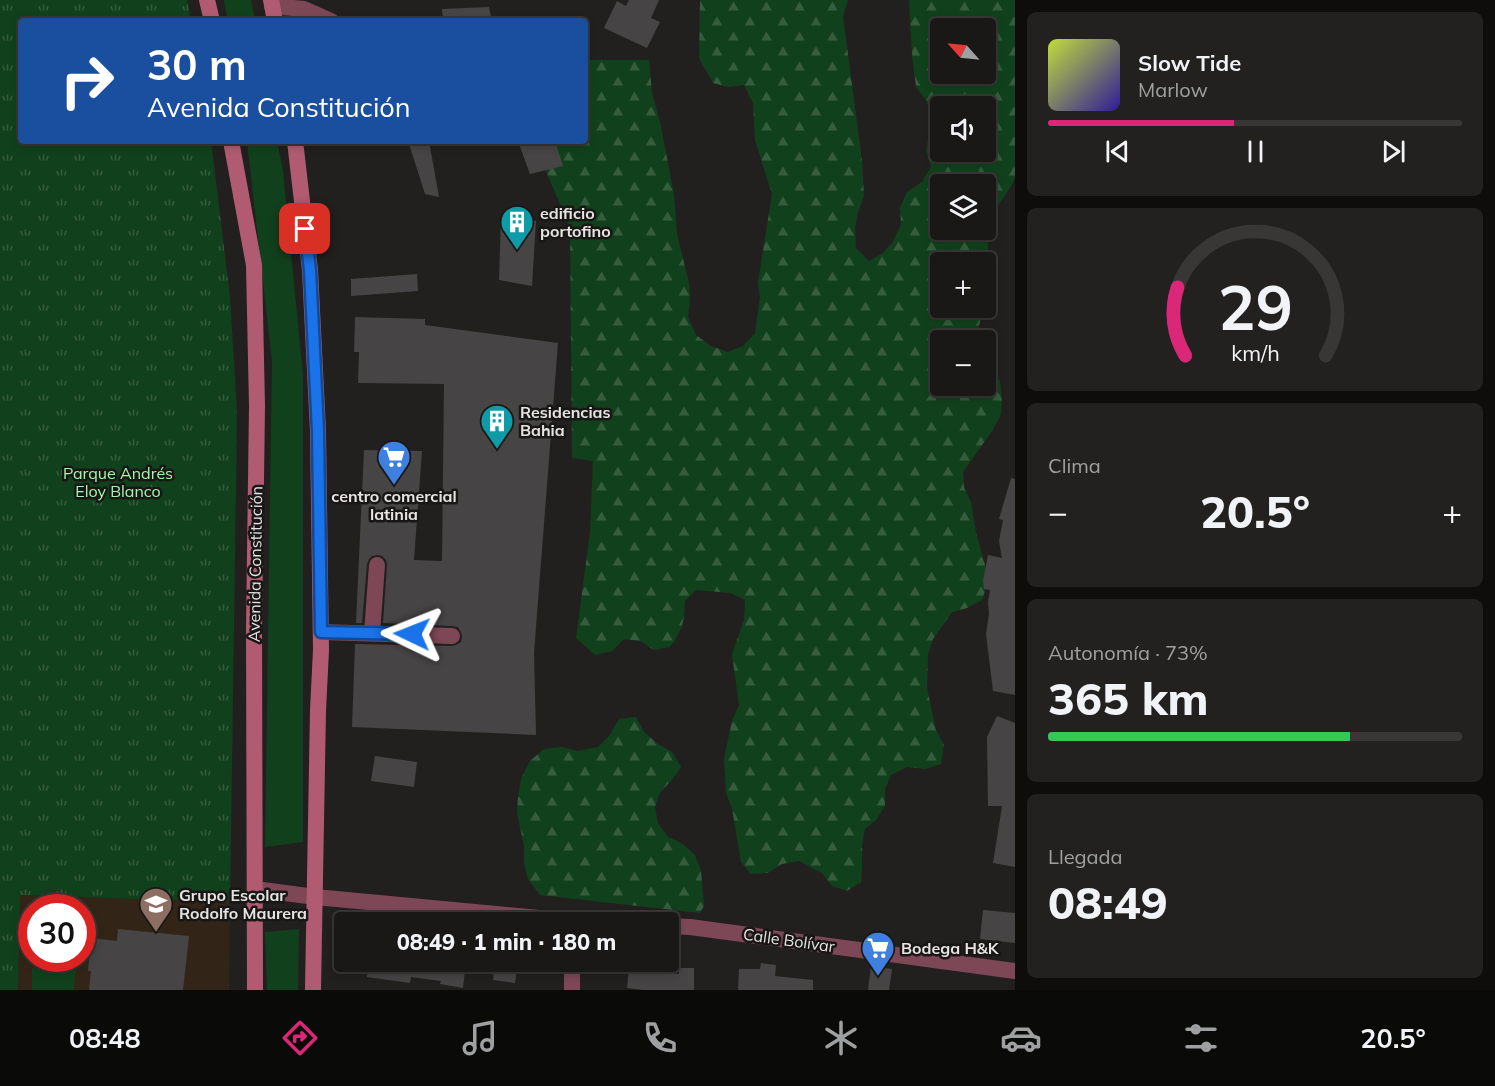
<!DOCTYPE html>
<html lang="es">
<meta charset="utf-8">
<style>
body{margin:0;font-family:Mulish,sans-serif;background:#23211f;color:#f1f3f6;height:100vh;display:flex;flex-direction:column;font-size:22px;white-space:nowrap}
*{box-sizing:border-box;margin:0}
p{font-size:20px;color:#9fa0a1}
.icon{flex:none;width:33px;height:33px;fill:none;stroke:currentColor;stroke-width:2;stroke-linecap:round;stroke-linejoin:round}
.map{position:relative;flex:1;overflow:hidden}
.panel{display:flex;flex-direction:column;gap:12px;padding:12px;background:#0e0d0c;width:480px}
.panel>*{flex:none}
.guide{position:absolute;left:18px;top:18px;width:570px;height:126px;border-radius:6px;box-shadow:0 3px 9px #0003,0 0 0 2px #383735;background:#1a4fa0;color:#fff;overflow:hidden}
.needle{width:39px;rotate:297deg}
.controls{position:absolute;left:930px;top:18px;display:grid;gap:12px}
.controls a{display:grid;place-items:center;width:66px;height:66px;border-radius:6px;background:#1a1816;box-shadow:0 3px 9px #0003,0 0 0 2px #383735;font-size:30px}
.speed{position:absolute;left:18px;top:894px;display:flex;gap:12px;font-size:30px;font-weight:700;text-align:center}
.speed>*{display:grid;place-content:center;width:78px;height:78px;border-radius:50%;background:#1a1816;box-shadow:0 3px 9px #0003,0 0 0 2px #383735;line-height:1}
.speed .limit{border:9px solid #d22;background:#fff;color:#111}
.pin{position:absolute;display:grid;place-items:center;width:51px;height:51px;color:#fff;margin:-26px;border-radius:12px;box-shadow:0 3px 9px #0006}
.me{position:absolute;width:66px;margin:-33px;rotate:272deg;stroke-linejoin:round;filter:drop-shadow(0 0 4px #0008)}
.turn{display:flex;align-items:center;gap:21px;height:126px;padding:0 30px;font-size:27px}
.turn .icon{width:78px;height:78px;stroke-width:2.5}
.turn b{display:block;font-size:42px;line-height:51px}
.big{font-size:45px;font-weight:800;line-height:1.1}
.panel .card{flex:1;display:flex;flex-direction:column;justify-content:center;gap:9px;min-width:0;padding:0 21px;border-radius:9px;background:#23211f}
.panel .dial{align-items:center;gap:0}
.dial svg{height:156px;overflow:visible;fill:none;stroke:#383735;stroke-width:7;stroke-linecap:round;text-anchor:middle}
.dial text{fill:#f1f3f6;stroke:none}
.song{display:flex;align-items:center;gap:18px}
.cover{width:72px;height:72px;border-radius:9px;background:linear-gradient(135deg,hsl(70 70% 55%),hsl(250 70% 35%))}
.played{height:6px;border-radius:3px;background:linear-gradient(90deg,#db2777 45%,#383735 45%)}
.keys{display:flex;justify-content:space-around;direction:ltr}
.heat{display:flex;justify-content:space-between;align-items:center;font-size:33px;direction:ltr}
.charge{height:9px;border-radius:4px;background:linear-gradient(90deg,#34c759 73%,#383735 0)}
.trip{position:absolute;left:334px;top:912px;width:345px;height:60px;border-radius:6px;background:#1a1816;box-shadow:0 3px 9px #0003,0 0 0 2px #383735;font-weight:800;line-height:60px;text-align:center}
.tab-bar{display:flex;height:96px;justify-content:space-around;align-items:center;background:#0a0a09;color:#9fa0a1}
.tab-bar .icon{width:42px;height:42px}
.tab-bar .active{color:#db2777}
.tab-bar b{font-size:27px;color:#f1f3f6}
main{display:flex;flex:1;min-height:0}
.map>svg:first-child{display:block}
.education{fill:#322518;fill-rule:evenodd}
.grass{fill:#11411c}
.forest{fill:url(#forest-firs);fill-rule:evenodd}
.park{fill:url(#park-tufts)}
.building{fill:#474445}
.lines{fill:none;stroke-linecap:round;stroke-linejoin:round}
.minor{stroke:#7d4756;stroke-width:16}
.secondary{stroke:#b15b73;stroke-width:16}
.route-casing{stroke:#114b97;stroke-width:15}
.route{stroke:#1a73e8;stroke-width:10}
.labels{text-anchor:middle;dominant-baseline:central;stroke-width:5;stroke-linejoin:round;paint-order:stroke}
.poi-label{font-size:16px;font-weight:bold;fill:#e6e4e3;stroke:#191715;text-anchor:start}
.park-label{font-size:16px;fill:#9ef9ab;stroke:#191715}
.street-label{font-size:16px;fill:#e6e4e3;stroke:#191715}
</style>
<main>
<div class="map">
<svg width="1015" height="990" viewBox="0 0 1015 990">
<defs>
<pattern id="forest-firs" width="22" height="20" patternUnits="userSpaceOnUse" patternTransform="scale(1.5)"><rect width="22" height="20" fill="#11411c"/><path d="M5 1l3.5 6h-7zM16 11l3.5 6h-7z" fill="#345c3d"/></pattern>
<pattern id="park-tufts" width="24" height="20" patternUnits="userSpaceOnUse" patternTransform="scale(1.5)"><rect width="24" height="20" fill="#11411c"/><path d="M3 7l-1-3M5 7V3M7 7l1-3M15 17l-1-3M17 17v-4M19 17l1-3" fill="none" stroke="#345c3d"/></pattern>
</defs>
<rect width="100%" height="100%" fill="#22201e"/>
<path class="education" d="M 20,895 L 230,902 L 229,990 L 18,990 ZM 32,908 L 82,908 L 82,958 L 32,958 Z"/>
<g class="grass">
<path d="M 224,0 L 251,0 L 255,21 L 228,21 Z"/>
<path d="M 247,141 L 277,141 L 283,171 L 303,375 L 303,842 L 265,847 L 272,361 Z"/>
<path d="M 299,929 L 298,990 L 267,990 L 265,932 Z"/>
<path d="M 76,967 L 74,990 L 32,990 L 32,968 Z"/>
</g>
<g class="forest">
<path d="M 700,0 L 848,0 L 843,16 L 862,161 L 864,196 L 858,212 L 855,229 L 856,248 L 869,261 L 883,253 L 894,240 L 901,224 L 900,208 L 907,192 L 922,182 L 931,167 L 926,151 L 932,116 L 926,100 L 916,87 L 912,54 L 909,0 L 1015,0 L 1015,178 C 1010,191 998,202 993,216 C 986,233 989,251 986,269 L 986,262 L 940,262 L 940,308 L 981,308 L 980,322 L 975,340 L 940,340 L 940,386 L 986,386 L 986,362 L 1000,381 L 1002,398 L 1001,414 L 992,431 L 963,472 L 964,487 L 971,502 L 976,533 L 985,565 L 987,585 L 982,600 L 967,608 L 952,612 L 933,639 L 928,654 L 927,688 L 936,730 L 944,745 L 941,764 L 925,769 L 907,767 L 891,775 L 885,789 L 885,805 L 877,819 L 865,829 L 862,845 L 862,865 L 861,882 L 847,891 L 832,886 L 822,873 L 799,861 L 782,864 L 768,873 L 751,874 L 741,862 L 732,808 L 726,793 L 724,758 L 732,721 L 739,705 L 732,654 L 744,620 L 745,600 L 731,593 L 696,590 L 685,601 C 684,623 683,629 670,647 L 654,650 L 640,641 L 624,639 L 612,651 L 595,655 L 576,638 L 590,533 L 593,461 L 572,458 L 570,227 L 533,141 L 585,141 L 585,60 L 649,60 L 652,93 L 661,126 L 674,195 L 677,234 L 689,283 L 690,299 L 688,317 L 696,335 L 711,346 L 728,352 L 743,346 L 755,333 L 760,298 L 758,282 L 772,194 L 755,140 L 753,103 L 744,85 L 728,87 L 713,83 L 699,58 ZM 940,28 L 986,28 L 986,74 L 940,74 ZM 940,106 L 986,106 L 986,152 L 940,152 ZM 940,184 L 986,184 L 986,230 L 940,230 Z"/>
<path d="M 636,717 L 644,732 L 658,744 L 672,752 L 681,767 L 672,780 L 660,792 L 655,807 L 658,823 L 668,837 L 683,844 L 695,855 L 701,871 L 704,906 L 700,913 L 540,895 L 528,879 L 524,863 L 524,846 L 517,813 L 518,797 L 521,779 L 530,761 L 544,749 L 562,747 L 578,751 L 598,747 L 610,735 L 619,719 Z"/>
</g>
<path class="park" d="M 0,0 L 187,0 L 191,21 L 21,21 L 21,141 L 211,141 L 230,297 L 237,413 L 230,902 L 20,895 L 18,990 L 0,990 Z"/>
<g class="building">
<path d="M 629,0 L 659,0 L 651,18 L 660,22 L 647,48 L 604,28 L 617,1 L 626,6 Z"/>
<path d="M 489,7 L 492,21 L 443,21 L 442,9 Z"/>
<path d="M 418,141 L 429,141 L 439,197 L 425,194 L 409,144 Z"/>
<path d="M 518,141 L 555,141 L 563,166 L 530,174 Z"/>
<path d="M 501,216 L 536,221 L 532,286 L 499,280 Z"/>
<path d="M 417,274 L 418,291 L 351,296 L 351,279 Z"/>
<path d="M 355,317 L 425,319 L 425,325 L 558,343 L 534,653 L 536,735 L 352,727 L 355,644 L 452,646 L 456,645 L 461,642 L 462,636 L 461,632 L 458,627 L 452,626 L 383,623 L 387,565 L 386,560 L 382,556 L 378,555 L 372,556 L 369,559 L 367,564 L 362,623 L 356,623 L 364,450 L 422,451 L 414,560 L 442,561 L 444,384 L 358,383 L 359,352 L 354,352 Z"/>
<path d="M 1011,478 L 1015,479 L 1015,695 L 993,691 L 986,634 L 989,614 L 988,602 L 990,590 L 984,589 L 983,581 L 988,555 L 1002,558 L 999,541 L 1003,520 L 999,519 Z"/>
<path d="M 997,716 L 1015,723 L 1015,867 L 993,863 L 1002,806 L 988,806 L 987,737 Z"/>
<path d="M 375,756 L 417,762 L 414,787 L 371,781 Z"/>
<path d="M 983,910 L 1015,913 L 1015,943 L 980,939 Z"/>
<path d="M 118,929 L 189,936 L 183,990 L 89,990 L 91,971 L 88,971 L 91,938 L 117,941 Z"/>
<path d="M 369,962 L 466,962 L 463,988 L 440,984 L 441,981 L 411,977 L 410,983 L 367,977 Z"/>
<path d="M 495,962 L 518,962 L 515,983 L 493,980 Z"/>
<path d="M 761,963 L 776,965 L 775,976 L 813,980 L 813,990 L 738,990 L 739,969 L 760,969 Z"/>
<path d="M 871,966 L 892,969 L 889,990 L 868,990 Z"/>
<path d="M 629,968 L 679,974 L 679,968 L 694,968 L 694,990 L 643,990 L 627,988 Z"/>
</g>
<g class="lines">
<g class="minor">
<path d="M 272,6 L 304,9 L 331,21"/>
<path d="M 321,632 L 452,636"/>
<path d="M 372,633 L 377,565"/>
<path d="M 255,889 L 315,897 L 582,922"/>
<path d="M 669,926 L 690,927 L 1015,971"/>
<path d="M 572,990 L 572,962"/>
</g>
<g class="secondary">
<path d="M 207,0 L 212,21"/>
<path d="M 271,0 L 275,21"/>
<path d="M 231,141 L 254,265 L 257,406 L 254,629 L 255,990"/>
<path d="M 295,141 L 310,270 L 318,431 L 321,650 L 318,710 L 313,990"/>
</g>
</g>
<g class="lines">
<g class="route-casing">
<path id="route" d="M 305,229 L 310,270 L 318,431 L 321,632 L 412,634"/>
</g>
<use href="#route" class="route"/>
</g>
<defs>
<g id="building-pin" transform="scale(1.725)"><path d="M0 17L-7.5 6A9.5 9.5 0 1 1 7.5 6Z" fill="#0f9aa8" stroke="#191715"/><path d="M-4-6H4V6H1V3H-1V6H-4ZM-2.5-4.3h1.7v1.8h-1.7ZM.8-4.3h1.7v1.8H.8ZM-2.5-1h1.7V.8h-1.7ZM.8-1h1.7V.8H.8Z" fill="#fff"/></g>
<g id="supermarket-pin" transform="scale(1.725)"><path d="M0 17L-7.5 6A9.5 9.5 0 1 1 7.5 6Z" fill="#3f7fe0" stroke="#191715"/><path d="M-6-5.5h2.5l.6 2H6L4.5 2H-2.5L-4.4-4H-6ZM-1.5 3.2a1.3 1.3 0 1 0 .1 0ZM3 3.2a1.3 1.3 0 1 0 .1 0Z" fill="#fff"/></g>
<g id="school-pin" transform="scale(1.725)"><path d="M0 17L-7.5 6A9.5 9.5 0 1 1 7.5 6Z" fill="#8d6e63" stroke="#191715"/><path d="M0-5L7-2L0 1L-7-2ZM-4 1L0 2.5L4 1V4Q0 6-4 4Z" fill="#fff"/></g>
</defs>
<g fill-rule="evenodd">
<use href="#building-pin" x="517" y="222"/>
<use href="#building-pin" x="497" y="421"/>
<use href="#supermarket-pin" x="394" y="457"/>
<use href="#school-pin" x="156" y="904"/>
<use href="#supermarket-pin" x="878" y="948"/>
</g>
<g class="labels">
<g class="poi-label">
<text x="540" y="213">edificio<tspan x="540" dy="18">portofino</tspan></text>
<text x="520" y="412">Residencias<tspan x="520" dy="18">Bahia</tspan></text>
<text x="394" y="496" text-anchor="middle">centro comercial<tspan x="394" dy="18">latinia</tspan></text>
<text x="179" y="895">Grupo Escolar<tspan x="179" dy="18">Rodolfo Maurera</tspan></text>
<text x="901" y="948">Bodega H&amp;K</text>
</g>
<g class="park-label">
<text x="118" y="473">Parque Andrés<tspan x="118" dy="18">Eloy Blanco</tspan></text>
</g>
<g class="street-label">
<text transform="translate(255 564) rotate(-89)">Avenida Constitución</text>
<text transform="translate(789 940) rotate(8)">Calle Bolívar</text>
</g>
</g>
</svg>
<div class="controls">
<a><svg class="needle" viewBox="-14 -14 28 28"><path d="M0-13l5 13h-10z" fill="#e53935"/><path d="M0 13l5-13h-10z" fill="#9fa0a1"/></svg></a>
<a><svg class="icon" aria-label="sound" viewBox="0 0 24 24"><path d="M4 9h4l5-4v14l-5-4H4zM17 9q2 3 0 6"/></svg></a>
<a><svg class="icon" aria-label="layers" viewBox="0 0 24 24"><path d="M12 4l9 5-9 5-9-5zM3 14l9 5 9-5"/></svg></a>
<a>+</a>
<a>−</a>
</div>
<div class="speed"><div class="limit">30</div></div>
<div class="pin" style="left:305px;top:229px;background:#d93025"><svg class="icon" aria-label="arrive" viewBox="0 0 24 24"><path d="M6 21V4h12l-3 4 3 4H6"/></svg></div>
<svg class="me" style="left:412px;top:634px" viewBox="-20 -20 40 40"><path d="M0-17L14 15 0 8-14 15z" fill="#1a73e8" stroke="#fff" stroke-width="4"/></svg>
<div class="trip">08:49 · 1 min · 180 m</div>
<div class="guide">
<div class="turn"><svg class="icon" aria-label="right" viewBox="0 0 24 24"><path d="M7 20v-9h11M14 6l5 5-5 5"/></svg><div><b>30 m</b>Avenida Constitución</div></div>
</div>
</div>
<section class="panel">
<div class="card">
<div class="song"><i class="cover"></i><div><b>Slow Tide</b><p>Marlow</p></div></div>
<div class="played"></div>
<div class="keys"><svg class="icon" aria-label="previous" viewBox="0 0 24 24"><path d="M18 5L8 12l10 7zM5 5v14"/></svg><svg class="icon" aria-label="pause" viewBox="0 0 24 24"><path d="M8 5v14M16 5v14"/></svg><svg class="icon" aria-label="next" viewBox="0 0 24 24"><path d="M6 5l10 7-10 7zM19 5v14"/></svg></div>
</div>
<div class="card dial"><svg viewBox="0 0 100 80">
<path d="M14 69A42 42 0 1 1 86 69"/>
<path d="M14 69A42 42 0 0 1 10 34" stroke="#db2777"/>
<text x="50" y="56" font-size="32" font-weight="700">29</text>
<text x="50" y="72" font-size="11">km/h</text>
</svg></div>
<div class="card"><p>Clima</p>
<div class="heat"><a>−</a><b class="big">20.5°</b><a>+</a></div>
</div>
<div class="card"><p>Autonomía · 73%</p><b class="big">365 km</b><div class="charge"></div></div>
<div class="card"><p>Llegada</p><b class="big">08:49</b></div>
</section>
</main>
<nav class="tab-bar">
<b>08:48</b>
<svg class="icon active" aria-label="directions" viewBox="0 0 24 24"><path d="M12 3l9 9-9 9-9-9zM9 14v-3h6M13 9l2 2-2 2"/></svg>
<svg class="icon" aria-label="music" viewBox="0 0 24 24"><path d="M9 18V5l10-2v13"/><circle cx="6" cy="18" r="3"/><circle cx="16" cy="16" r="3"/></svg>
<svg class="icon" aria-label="phone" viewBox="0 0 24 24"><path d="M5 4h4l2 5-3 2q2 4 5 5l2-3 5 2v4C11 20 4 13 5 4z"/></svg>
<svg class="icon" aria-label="climate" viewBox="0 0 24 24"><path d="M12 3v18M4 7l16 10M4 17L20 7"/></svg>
<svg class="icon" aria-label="car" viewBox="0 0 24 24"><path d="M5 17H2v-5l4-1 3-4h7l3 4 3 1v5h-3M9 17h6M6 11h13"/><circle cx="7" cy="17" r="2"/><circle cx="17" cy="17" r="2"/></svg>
<svg class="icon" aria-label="filters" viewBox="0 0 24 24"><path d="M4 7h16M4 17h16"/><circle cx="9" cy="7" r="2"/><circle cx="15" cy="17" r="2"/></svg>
<b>20.5°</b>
</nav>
